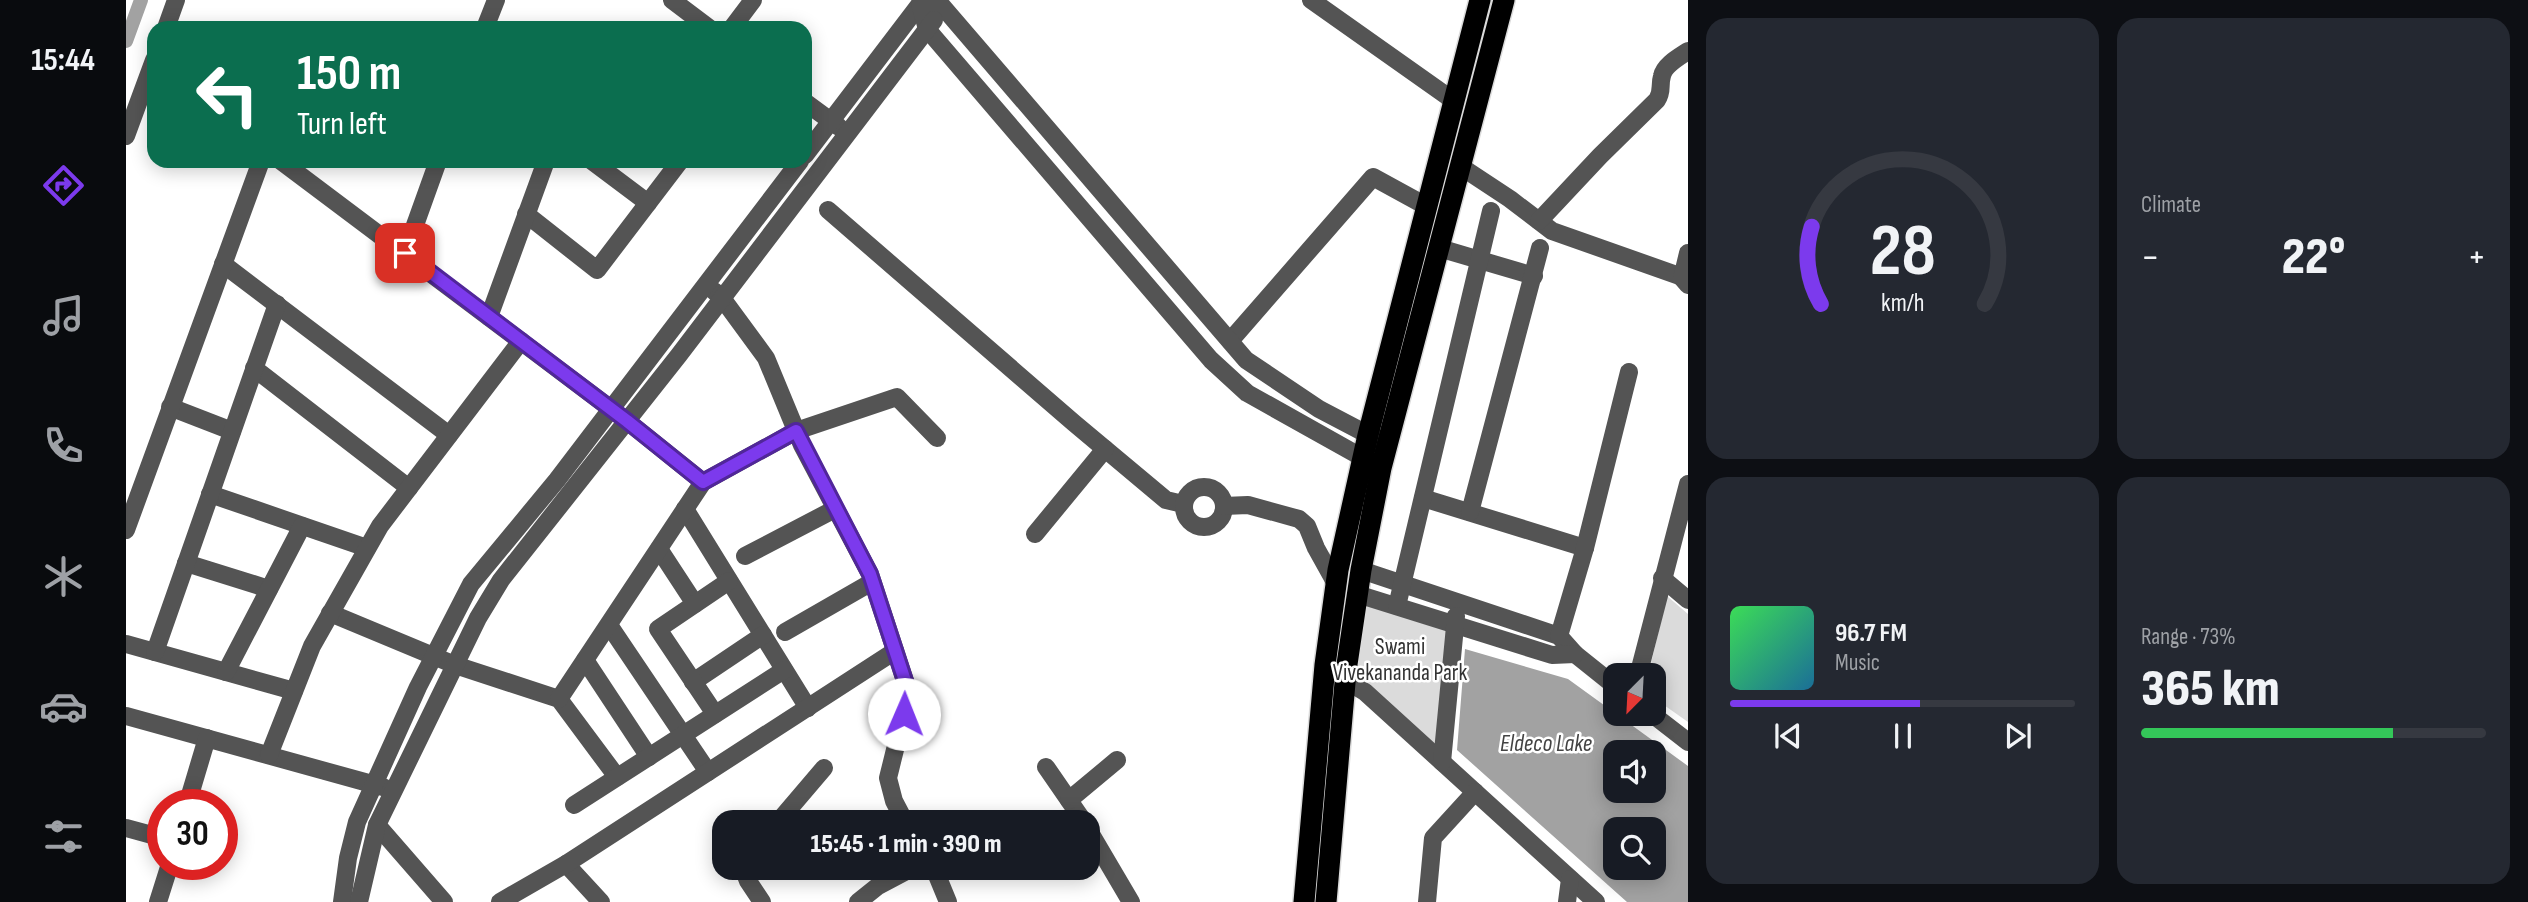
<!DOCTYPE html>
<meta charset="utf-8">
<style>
body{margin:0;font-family:"Sofia Sans Condensed",sans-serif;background:#242831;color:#f1f3f6;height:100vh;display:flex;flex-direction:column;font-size:26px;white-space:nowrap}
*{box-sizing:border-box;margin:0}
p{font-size:23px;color:#9ea1a6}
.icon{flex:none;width:38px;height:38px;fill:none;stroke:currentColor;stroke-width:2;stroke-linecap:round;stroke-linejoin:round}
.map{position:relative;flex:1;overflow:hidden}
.drawer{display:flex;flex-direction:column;gap:18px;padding:18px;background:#0d0f14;width:840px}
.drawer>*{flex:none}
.hud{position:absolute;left:21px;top:21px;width:665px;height:147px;border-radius:21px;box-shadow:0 4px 18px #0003;background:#0b6e4f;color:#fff;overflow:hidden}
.needle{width:46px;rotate:204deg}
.buttons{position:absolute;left:1477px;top:663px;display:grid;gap:14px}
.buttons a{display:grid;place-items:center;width:63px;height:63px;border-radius:14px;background:#171b24;box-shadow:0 4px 18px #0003;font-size:35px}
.speed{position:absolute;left:21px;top:789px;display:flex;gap:14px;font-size:35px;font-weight:700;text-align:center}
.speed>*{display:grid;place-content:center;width:91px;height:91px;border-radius:50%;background:#171b24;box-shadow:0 4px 18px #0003;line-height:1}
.speed .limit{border:10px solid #d22;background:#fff;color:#111}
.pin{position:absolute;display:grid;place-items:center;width:60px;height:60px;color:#fff;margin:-30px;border-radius:14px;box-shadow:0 4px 10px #0006}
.me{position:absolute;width:77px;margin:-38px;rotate:1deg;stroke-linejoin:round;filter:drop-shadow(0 0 5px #0008)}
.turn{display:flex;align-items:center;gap:24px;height:147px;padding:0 35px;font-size:32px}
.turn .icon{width:91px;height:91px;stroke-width:2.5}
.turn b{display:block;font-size:49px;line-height:60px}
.big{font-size:52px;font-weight:800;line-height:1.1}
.drawer .tile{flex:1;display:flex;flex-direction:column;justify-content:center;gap:10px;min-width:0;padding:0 24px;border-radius:21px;background:#242831}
.drawer .dial{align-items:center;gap:0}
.dial svg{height:182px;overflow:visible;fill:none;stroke:#363941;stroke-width:7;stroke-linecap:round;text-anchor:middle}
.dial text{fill:#f1f3f6;stroke:none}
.song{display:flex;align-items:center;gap:21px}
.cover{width:84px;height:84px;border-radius:10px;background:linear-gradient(135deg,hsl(130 70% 55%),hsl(200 70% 35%))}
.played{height:7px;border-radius:4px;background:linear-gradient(90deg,#7c3aed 55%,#363941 55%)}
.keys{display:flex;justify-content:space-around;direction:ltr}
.heat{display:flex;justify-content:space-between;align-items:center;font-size:38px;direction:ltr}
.charge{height:10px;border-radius:5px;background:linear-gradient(90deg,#34c759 73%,#363941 0)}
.drawer .tiles{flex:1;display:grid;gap:18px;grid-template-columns:repeat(2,1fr)}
.trip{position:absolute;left:586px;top:810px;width:388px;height:70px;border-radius:21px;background:#171b24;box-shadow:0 4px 18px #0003;font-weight:800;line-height:70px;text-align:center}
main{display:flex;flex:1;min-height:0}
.dock{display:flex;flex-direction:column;width:126px;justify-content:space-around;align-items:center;background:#090b0e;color:#9ea1a6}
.dock .icon{width:49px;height:49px}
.dock .current{color:#7c3aed}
.dock b{font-size:32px;color:#f1f3f6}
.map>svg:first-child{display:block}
.green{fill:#dbdbdb}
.water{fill:#a2a2a2;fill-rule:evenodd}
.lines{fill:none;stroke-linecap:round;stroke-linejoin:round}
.canal{stroke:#a2a2a2;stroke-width:14}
.highway-casing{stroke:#dbdbdb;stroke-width:24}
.minor{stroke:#545454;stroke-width:18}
.highway{stroke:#000;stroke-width:21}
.route-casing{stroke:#51269a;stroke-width:18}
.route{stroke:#7c3aed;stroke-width:12}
.labels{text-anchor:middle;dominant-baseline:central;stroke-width:5;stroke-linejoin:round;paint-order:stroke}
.park-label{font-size:23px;fill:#323232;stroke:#fff}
.water-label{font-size:24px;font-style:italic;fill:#434343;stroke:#fff}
</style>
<main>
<nav class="dock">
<b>15:44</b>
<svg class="icon current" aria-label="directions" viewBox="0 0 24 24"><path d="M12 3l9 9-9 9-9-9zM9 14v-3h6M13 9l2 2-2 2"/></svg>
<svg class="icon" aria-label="music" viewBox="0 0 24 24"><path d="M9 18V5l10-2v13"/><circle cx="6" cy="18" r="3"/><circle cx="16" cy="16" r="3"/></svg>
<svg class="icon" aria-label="phone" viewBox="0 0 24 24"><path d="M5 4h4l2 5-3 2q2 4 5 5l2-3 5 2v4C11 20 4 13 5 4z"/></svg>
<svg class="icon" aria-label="climate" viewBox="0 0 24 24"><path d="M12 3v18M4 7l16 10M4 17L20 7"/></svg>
<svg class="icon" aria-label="car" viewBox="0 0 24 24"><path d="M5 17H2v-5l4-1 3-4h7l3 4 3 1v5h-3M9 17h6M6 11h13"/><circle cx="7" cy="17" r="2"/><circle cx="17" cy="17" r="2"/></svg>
<svg class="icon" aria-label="filters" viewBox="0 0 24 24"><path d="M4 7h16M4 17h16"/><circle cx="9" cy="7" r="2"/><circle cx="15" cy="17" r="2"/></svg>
</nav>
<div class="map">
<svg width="1562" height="902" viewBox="0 0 1562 902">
<rect width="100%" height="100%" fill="#fff"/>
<g class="green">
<path d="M 1541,596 L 1562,614 L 1562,722 L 1528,698 L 1528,676 L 1522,676 Z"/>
<path d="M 1235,601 L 1321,629 L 1312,750 L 1226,677 Z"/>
</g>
<path class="water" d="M 1339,649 L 1442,679 L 1562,766 L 1562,902 L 1501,902 L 1331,750 ZM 1489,752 L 1528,752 L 1528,791 L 1489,791 ZM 1489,830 L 1528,830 L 1528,868 L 1489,868 Z"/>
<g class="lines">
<path class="canal" d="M 0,41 L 15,0"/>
<g class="highway-casing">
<g id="highway">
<path d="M 1178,902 L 1199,665 L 1212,570 L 1242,435 L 1354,0"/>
<path d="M 1200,902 L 1220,671 L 1235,570 L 1255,468 L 1378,0"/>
</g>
</g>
<g class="minor">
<path d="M 546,0 L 583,28"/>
<path d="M 1185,0 L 1328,101"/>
<path d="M 40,28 L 50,0"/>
<path d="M 359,28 L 370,0"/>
<path d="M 606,28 L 627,0"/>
<path d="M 679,102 L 713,127"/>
<path d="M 0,136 L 28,60"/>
<path d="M 679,155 L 797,0"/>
<path d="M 155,161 L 501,421 L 577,482"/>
<path d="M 466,161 L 522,203"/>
<path d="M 1334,166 L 1384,199 L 1426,231 L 1562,279"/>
<path d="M 702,210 L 948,423 L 1040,500 L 1057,504"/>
<path d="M 400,214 L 471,270 L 554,161"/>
<path d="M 1413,221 L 1474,156 L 1531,100 C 1537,91 1533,86 1536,76 C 1538,65 1553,57 1562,51"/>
<path d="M 1313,248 L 1408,276"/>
<path d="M 279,253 L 312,161"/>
<path d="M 1562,253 L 1556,278 L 1562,285"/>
<path d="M 97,264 L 323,435"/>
<path d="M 588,291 L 596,298 L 640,358 L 676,445 L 744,574 L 783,693 L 762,778 L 768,801 L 779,822"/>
<path d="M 363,317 L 420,161"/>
<path d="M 1104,341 L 1247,177 L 1300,206"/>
<path d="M 128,368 L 283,488"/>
<path d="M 44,407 L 106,431"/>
<path d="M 1246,463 L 1121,393 L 1085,360 L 801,29 L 794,4 L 817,7 L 1120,360 L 1193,409 L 1254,441"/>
<circle cx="1078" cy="507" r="20"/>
<path d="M 84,494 L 241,548"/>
<path d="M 1297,498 L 1459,548"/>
<path d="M 1098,506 L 1122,505 L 1173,519 L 1181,526 L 1190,548 L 1210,584"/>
<path d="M 559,509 L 682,708"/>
<path d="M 1344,512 L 1414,248"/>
<path d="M 0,530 L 135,161"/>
<path d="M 909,534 L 979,449"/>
<path d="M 533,549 L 569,604"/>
<path d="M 619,556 L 709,509"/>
<path d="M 60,563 L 143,589"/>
<path d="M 1235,570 L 1433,636 L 1449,654 L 1489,686"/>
<path d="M 1536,578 L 1562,600"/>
<path d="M 1231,594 L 1426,655 L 1449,654"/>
<path d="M 1271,606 L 1365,211"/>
<path d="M 204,613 L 329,665 L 433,699 L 491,777"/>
<path d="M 483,625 L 582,772"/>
<path d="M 659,632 L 746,582"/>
<path d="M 1433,636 L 1459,548 L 1503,372"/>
<path d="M 0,644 L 168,691"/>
<path d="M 29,652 L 151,304"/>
<path d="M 459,660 L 523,757"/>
<path d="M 100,672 L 176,526"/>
<path d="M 1512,676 L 1562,484"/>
<path d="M 1219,680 L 1239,692 L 1470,902"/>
<path d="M 567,682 L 637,635"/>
<path d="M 433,699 L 577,482 L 670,431 L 771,397 L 811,438"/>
<path d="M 589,714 L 532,629 L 603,581"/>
<path d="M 1526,714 L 1562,742"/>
<path d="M 0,716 L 257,787"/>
<path d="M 143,755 L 186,646 L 254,526 L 395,341"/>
<path d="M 1316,762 L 1330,616"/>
<path d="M 920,767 L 958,822"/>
<path d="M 943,800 L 991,760"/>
<path d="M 61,805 L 81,738"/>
<path d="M 448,805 L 658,670"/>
<path d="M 652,822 L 698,768"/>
<path d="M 251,825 L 318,902"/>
<path d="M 0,828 L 37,838"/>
<path d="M 962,829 L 1005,902"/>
<path d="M 440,864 L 475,902"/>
<path d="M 617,868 L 622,881 L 636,902"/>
<path d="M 808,868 L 822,902"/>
<path d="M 32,902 L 44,864"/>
<path d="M 216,902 L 222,858 L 231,822 L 292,687 L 345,584 L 431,480 L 674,161"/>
<path d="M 233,902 L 251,825 L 352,618 L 375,580 L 553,355 L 808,20"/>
<path d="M 374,902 L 440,864 L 769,651"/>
<path d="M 732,902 L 752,886 L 786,868"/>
<path d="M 1301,902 L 1307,838 L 1349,792"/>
<path d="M 1441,902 L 1444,879"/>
</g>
<use href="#highway" class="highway"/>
</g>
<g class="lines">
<g class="route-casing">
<path id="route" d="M 279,253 L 501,421 L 577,482 L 670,431 L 744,574 L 783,693 L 778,714"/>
</g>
<use href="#route" class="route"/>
</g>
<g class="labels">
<g class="park-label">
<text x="1274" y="647">Swami<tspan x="1274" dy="26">Vivekananda Park</tspan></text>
</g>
<g class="water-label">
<text x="1420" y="743">Eldeco Lake</text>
</g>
</g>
</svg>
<div class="buttons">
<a><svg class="needle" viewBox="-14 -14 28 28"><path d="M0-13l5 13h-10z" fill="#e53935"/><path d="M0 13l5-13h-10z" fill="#9ea1a6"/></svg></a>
<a><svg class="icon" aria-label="sound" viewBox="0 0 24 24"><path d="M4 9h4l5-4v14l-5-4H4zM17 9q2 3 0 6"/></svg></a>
<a><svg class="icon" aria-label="search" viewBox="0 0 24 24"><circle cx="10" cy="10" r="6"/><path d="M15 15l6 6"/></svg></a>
</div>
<div class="speed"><div class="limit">30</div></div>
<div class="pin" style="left:279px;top:253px;background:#d93025"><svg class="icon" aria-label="arrive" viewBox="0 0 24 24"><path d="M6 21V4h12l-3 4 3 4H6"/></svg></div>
<svg class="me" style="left:778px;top:714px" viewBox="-20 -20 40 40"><circle r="19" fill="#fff"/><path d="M0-13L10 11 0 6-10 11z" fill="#7c3aed"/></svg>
<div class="trip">15:45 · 1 min · 390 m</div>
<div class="hud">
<div class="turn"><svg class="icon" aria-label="left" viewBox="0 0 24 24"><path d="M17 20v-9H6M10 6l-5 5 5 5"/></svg><div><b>150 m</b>Turn left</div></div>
</div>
</div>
<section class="drawer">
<div class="tiles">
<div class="tile dial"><svg viewBox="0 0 100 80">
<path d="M14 69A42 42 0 1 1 86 69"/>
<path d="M14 69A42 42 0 0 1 10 35" stroke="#7c3aed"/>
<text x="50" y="56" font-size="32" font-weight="700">28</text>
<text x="50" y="72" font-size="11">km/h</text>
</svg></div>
<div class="tile"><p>Climate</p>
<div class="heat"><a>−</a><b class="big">22°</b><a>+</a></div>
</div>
<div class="tile">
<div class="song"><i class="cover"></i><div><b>96.7 FM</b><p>Music</p></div></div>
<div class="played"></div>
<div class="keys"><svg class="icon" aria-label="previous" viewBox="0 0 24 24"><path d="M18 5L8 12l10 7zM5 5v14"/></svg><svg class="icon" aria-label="pause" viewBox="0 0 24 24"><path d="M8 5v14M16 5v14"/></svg><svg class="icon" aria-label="next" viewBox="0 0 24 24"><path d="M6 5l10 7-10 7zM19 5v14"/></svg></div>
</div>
<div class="tile"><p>Range · 73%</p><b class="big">365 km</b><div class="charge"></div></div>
</div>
</section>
</main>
